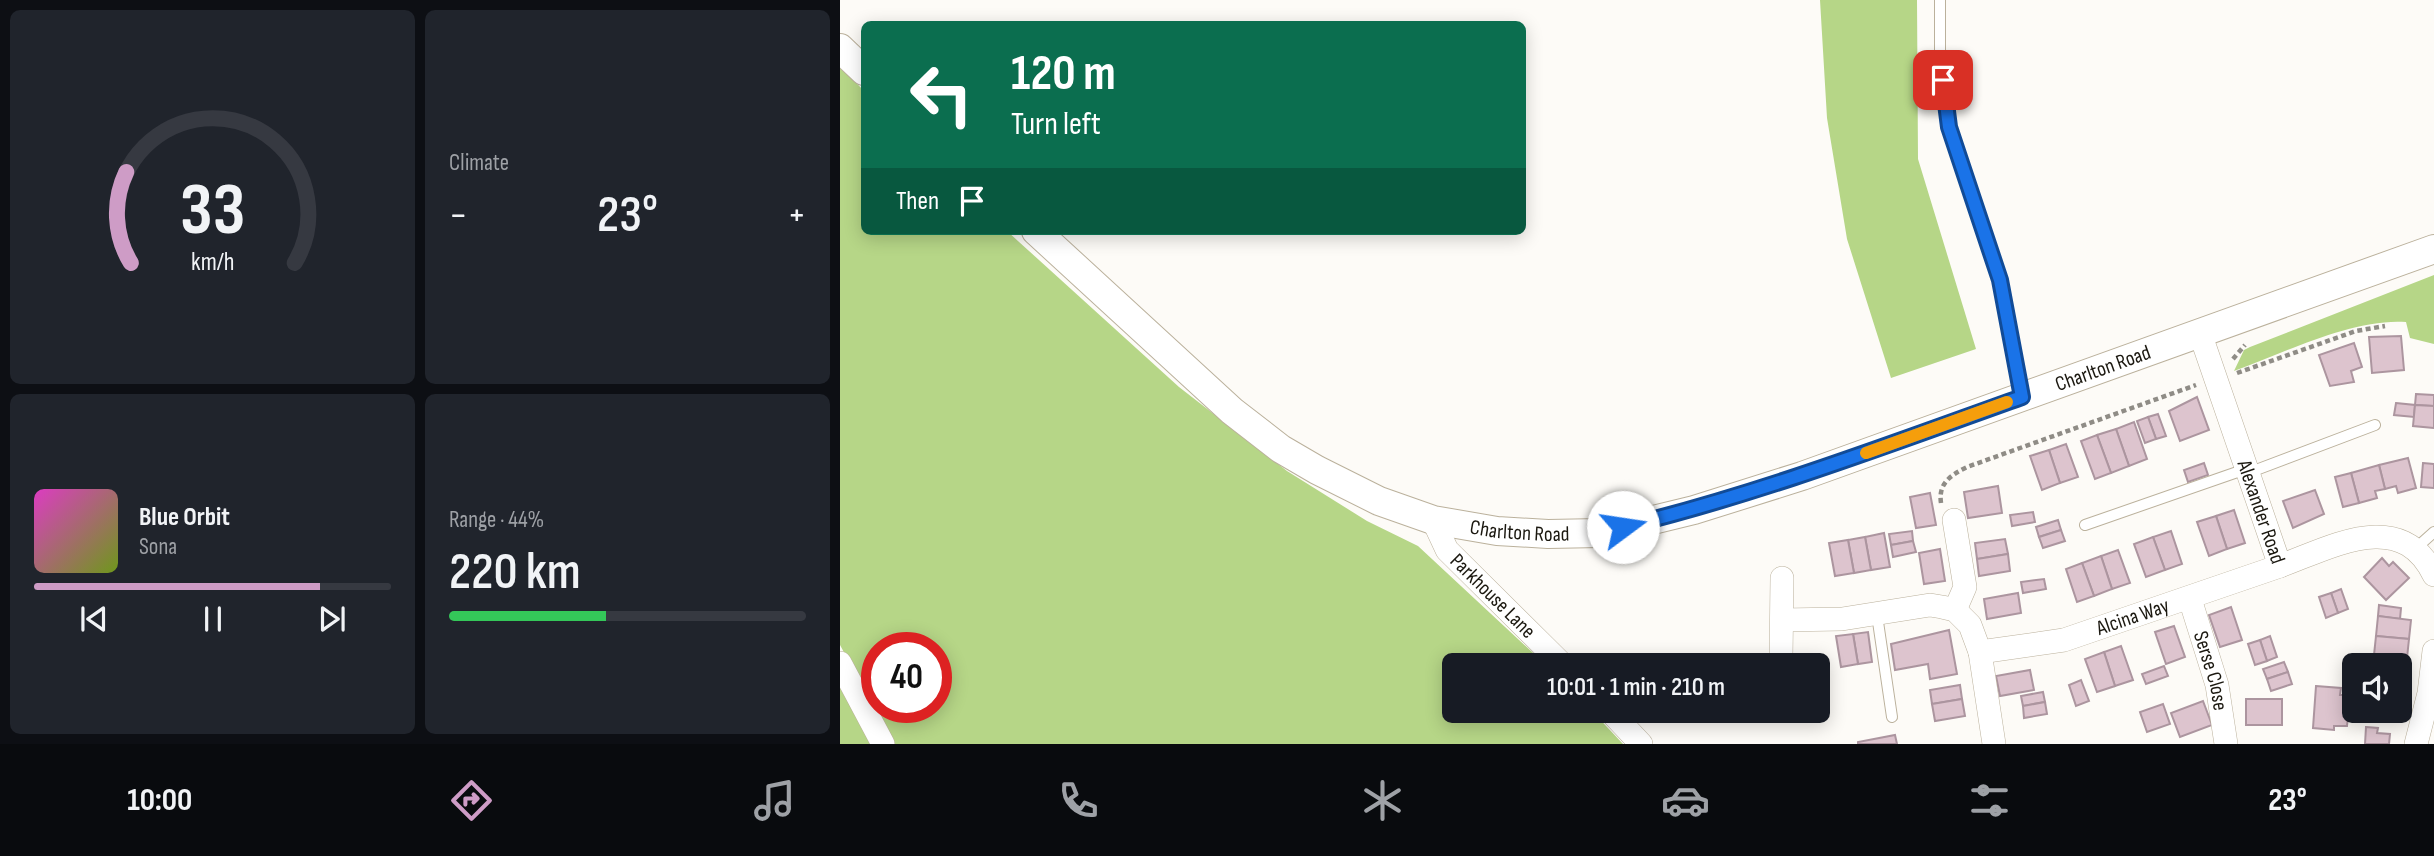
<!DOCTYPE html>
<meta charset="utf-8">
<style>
body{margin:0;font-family:"Sofia Sans Condensed",sans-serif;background:#20242c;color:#f1f3f6;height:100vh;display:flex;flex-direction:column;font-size:26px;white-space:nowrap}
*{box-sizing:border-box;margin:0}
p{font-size:23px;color:#9ea1a6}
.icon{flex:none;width:38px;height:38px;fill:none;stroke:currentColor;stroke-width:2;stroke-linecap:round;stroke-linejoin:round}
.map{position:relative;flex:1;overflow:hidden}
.sheet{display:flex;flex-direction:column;gap:10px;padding:10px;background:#0d0f14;width:840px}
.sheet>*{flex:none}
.top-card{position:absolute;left:21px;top:21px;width:665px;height:214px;border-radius:10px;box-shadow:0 4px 18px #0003;background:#0b6e4f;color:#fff;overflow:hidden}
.buttons{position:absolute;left:1502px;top:653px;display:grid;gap:14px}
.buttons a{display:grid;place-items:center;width:70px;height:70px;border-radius:10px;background:#171b24;box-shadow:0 4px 18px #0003;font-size:35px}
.speed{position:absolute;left:21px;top:632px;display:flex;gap:14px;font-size:35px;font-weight:700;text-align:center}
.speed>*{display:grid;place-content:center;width:91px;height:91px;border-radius:50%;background:#171b24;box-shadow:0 4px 18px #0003;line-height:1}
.speed .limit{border:10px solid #d22;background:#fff;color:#111}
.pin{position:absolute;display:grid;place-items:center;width:60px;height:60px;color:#fff;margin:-30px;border-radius:14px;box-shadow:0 4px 10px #0006}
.me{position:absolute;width:77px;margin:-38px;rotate:76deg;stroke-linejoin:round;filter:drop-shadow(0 0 5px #0008)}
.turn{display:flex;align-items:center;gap:24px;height:147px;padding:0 35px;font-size:32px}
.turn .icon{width:91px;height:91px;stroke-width:2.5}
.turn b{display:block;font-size:49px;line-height:60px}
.then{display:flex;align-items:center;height:66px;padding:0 35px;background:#0003;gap:14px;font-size:26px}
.big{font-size:52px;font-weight:600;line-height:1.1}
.sheet .widget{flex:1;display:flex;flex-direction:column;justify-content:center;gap:10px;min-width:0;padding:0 24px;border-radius:10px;background:#20242c}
.sheet .dial{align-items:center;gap:0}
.dial svg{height:182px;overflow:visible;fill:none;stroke:#363941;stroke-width:7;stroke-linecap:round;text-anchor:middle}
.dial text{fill:#f1f3f6;stroke:none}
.song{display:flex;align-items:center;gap:21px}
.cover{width:84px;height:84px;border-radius:10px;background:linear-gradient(135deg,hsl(310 70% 55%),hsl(80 70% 35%))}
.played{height:7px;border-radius:4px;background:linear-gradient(90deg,#ce9cc6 80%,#363941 80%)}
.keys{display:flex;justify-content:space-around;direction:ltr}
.heat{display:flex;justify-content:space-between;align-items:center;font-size:38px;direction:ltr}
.charge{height:10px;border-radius:5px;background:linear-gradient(90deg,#34c759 44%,#363941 0)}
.sheet .tiles{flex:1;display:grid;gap:10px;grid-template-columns:repeat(2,1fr)}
.trip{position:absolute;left:602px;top:653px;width:388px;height:70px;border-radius:10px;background:#171b24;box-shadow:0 4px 18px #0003;font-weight:600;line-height:70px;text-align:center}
.tab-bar{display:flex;height:112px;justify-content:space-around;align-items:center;background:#090b0e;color:#9ea1a6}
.tab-bar .icon{width:49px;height:49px}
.tab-bar .selected{color:#ce9cc6}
.tab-bar b{font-size:32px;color:#f1f3f6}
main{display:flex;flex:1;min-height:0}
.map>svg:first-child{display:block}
.green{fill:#b6d687;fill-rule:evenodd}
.building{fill:#ddc4ce;stroke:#ac959f;stroke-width:2}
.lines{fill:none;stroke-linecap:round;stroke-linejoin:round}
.service-casing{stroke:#bbb19c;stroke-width:12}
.minor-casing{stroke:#bbb19c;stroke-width:24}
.tertiary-casing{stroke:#bbb19c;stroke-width:30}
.path{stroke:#8f8c86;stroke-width:4.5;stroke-dasharray:5 3.5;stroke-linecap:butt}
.service{stroke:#fff;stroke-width:10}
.minor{stroke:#fff;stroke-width:23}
.tertiary{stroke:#fff;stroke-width:28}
.route-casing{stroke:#114b97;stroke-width:18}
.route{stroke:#1a73e8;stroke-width:12}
.slow{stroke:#f59e0b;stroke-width:12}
.labels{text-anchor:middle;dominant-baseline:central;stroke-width:5;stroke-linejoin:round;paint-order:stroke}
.street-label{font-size:21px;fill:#1b1810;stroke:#fff}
</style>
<main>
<section class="sheet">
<div class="tiles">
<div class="widget dial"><svg viewBox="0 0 100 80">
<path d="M14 69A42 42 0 1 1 86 69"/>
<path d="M14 69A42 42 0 0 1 12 29" stroke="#ce9cc6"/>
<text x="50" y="56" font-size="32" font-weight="700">33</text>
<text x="50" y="72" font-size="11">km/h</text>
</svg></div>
<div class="widget"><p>Climate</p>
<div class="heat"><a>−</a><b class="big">23°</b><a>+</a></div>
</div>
<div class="widget">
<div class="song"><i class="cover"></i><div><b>Blue Orbit</b><p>Sona</p></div></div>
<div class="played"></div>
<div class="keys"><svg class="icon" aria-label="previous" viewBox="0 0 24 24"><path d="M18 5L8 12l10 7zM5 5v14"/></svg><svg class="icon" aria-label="pause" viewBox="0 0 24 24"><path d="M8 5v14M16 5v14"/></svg><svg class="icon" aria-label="next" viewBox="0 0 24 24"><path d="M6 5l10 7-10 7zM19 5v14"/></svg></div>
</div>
<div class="widget"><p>Range · 44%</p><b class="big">220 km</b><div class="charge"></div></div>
</div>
</section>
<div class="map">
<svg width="1594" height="744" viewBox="0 0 1594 744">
<rect width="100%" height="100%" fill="#fdfbf7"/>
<g class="green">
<path d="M 980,0 L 1077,0 L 1078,159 L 1136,349 L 1051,378 L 1007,239 L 987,118 Z"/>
<path d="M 0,66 L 24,91 L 24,231 L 167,231 L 339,387 L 447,471 L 527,521 L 578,546 L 706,665 L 614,665 L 614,710 L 752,711 L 783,744 L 54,744 L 0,645 ZM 37,648 L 96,648 L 96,707 L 37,707 Z"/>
<path d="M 1594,275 L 1594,344 L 1570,338 L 1566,322 C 1513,318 1444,353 1394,371 L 1404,350 L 1410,347 Z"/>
<path d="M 0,683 L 33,744 L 0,744 Z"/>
</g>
<g class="building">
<path d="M 1561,336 L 1564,370 L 1532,373 L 1529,337 Z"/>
<path d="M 1514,343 L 1522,367 L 1511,371 L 1514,382 L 1490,386 L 1479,355 Z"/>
<path d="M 1576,394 L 1594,395 L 1594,406 L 1575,405 Z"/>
<path d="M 1357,397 L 1369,430 L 1340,441 L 1329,411 Z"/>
<path d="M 1556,403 L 1575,405 L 1574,417 L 1554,415 Z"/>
<path d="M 1575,405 L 1594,406 L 1594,428 L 1573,426 Z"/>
<path d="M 1318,414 L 1326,436 L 1316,439 L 1308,417 Z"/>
<path d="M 1308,417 L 1316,439 L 1305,443 L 1297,421 Z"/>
<path d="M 1294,422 L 1307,459 L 1289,466 L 1276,429 Z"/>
<path d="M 1276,429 L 1289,466 L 1271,473 L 1257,435 Z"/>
<path d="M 1257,435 L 1271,473 L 1255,479 L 1241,441 Z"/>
<path d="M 1226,444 L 1238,477 L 1220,483 L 1209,450 Z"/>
<path d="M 1209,450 L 1220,483 L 1202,490 L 1190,456 Z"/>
<path d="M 1568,458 L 1576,488 L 1558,493 L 1556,486 L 1545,489 L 1539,465 Z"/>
<path d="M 1364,463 L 1368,475 L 1348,482 L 1344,470 Z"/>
<path d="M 1583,463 L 1594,464 L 1594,488 L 1581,487 Z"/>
<path d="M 1539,465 L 1545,489 L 1535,491 L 1537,498 L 1519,503 L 1511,473 Z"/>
<path d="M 1511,473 L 1519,503 L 1503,507 L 1495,477 Z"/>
<path d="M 1158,486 L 1162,513 L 1128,518 L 1124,492 Z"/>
<path d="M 1475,490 L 1484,514 L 1453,528 L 1443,501 Z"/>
<path d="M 1090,493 L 1096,525 L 1076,528 L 1070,497 Z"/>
<path d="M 1394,510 L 1405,543 L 1387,549 L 1376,516 Z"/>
<path d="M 1193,512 L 1195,522 L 1172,526 L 1170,515 Z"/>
<path d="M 1376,516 L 1387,549 L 1369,556 L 1357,522 Z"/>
<path d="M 1218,520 L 1221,530 L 1199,537 L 1196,527 Z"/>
<path d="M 1221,530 L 1225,541 L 1203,548 L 1199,537 Z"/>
<path d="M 1072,531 L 1073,541 L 1051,545 L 1049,534 Z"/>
<path d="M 1331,531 L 1342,564 L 1325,570 L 1313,537 Z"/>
<path d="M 1044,533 L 1050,567 L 1031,570 L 1025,537 Z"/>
<path d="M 1025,537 L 1031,570 L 1014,573 L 1008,540 Z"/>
<path d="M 1313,537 L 1325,570 L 1306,577 L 1294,544 Z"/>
<path d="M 1165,539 L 1168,554 L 1137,559 L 1135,543 Z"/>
<path d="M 1008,540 L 1014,573 L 995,576 L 989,543 Z"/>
<path d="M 1073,541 L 1076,552 L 1053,557 L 1051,545 Z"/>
<path d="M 1100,549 L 1105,581 L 1084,584 L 1079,553 Z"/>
<path d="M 1278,550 L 1290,583 L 1272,589 L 1261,556 Z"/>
<path d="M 1168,554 L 1170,571 L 1139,576 L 1137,559 Z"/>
<path d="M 1261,556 L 1272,589 L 1254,596 L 1242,563 Z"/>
<path d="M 1542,558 L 1549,566 L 1553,562 L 1569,578 L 1546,600 L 1524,577 Z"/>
<path d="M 1242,563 L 1254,596 L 1237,602 L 1226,569 Z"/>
<path d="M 1204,579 L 1206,589 L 1183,593 L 1181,582 Z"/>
<path d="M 1501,589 L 1508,609 L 1498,613 L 1491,593 Z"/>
<path d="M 1178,593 L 1181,613 L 1147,619 L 1144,599 Z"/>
<path d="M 1491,593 L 1498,613 L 1486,618 L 1479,597 Z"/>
<path d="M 1539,605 L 1561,608 L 1560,619 L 1538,616 Z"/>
<path d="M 1391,607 L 1402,640 L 1380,647 L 1369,615 Z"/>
<path d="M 1538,616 L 1571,620 L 1569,639 L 1536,636 Z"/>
<path d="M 1334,626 L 1345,657 L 1326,664 L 1315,632 Z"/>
<path d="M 1109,630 L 1117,674 L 1090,679 L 1088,664 L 1055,670 L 1051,644 Z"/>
<path d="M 1028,632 L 1032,662 L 1018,664 L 1013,634 Z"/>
<path d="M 1013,634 L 1018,664 L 1001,667 L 996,636 Z"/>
<path d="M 1430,636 L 1437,657 L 1427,661 L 1420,640 Z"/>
<path d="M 1536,636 L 1569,639 L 1567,658 L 1534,655 Z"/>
<path d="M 1420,640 L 1427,661 L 1415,665 L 1408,644 Z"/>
<path d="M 1281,646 L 1293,680 L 1275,686 L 1264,652 Z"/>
<path d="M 1264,652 L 1275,686 L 1257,692 L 1245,659 Z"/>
<path d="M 1534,655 L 1567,658 L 1565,677 L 1559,676 L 1559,665 L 1533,665 Z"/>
<path d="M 1444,662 L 1448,672 L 1427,679 L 1423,669 Z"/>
<path d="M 1324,666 L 1328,676 L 1306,684 L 1302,674 Z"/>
<path d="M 1190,670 L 1194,690 L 1160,696 L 1156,676 Z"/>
<path d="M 1448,672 L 1452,684 L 1431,691 L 1427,679 Z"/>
<path d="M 1241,680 L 1249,701 L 1236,706 L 1229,685 Z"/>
<path d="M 1120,685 L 1122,699 L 1092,704 L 1090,690 Z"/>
<path d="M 1476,686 L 1501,688 L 1500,695 L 1510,695 L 1507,726 L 1494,726 L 1494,730 L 1473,728 Z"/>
<path d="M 1203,692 L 1205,702 L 1183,706 L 1181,696 Z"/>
<path d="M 1122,699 L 1125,716 L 1095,721 L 1092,704 Z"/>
<rect x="1406" y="699" width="36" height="26"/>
<path d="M 1363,701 L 1372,725 L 1340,737 L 1331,713 Z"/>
<path d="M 1205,702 L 1207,714 L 1184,718 L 1183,706 Z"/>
<path d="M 1323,704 L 1330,724 L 1307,732 L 1300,712 Z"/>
<path d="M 1526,727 L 1538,728 L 1537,733 L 1550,734 L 1549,744 L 1525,744 Z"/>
<path d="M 1055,735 L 1057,744 L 1018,744 L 1018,742 Z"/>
</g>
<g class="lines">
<g class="service-casing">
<g id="service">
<path d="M 1100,0 L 1100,57 L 1109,127 L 1160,280 L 1182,394"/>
<path d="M 1408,473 L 1535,425"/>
<path d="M 1245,525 L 1406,469"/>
<path d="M 1575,549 L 1594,532"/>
<path d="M 1037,615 L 1052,717"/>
</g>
</g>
<g class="minor-casing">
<g id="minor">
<path id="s1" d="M 1360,333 L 1440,566 C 1492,547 1561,507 1594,575"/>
<path id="s2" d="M 593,520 L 607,550 L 723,665"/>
<path d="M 1114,520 L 1125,587 L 1115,610"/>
<path id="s3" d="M 1350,599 L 1377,685 L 1386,744"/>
<path id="s4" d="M 942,620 L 1002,619 L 1090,605 L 1102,607 L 1115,610 L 1130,625 L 1140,652 L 1224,640 L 1440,566"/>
<path d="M 1140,652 L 1154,744"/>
<path d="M 941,659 L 942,578"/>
<path d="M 0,663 L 43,744"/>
<path d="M 769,710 L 801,744"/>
<path d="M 1576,744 L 1589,693 L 1594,651"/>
</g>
</g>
<g class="tertiary-casing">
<g id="tertiary">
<path d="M 0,48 L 24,71"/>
<path id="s5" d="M 196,231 L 392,411 L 441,449 L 477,470 L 539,501 L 593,520 L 657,531 L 708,534 L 760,533 L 854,510 L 962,476 L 1594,249"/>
</g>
</g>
<g class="path">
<path d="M 1393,359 L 1405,345"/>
<path d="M 1397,373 L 1516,331 L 1545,326"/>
<path d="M 1101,503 C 1098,483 1111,475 1127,467 L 1356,385"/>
</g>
<use href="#service" class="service"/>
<use href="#minor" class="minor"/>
<use href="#tertiary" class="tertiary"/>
</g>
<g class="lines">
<g class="route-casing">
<path id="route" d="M 783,527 C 919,494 1050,444 1182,397 L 1160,280 L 1109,127 L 1103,80"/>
</g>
<use href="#route" class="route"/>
<path class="slow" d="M 1026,453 L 1167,402"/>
</g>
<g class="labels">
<g class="street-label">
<text stroke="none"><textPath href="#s5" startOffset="1194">Charlton Road</textPath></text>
<text stroke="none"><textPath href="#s1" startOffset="189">Alexander Road</textPath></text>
<text stroke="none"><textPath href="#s5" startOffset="584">Charlton Road</textPath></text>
<text stroke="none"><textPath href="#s2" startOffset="98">Parkhouse Lane</textPath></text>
<text stroke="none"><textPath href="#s4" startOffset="382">Alcina Way</textPath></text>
<text stroke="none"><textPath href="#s3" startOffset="75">Serse Close</textPath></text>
</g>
</g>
</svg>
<div class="buttons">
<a><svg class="icon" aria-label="sound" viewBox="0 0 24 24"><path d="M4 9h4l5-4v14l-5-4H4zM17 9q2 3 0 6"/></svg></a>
</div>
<div class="speed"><div class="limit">40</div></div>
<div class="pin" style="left:1103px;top:80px;background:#d93025"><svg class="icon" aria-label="arrive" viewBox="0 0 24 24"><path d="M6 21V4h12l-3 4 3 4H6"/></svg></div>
<svg class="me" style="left:783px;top:527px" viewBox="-20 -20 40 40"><circle r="19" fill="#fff"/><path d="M0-13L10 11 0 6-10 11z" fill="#1a73e8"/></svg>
<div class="trip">10:01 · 1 min · 210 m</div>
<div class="top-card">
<div class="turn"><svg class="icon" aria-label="left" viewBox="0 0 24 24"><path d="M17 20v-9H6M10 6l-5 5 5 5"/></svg><div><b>120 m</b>Turn left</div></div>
<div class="then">Then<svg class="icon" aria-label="arrive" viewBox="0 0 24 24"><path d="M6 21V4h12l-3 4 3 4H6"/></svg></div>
</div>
</div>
</main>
<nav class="tab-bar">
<b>10:00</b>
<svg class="icon selected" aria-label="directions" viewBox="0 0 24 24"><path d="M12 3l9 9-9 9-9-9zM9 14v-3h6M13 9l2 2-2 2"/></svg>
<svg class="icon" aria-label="music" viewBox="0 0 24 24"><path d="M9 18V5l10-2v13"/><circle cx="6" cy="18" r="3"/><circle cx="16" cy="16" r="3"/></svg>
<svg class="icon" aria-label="phone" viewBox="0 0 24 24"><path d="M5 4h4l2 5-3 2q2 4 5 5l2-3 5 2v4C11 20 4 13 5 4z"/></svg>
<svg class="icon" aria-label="climate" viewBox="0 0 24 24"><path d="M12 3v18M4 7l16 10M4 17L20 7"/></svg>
<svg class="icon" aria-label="car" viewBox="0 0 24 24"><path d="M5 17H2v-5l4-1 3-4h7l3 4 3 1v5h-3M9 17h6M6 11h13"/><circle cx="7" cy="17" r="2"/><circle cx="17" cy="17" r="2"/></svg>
<svg class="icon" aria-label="filters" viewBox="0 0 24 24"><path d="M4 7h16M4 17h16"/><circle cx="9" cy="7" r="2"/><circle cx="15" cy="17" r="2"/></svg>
<b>23°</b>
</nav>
